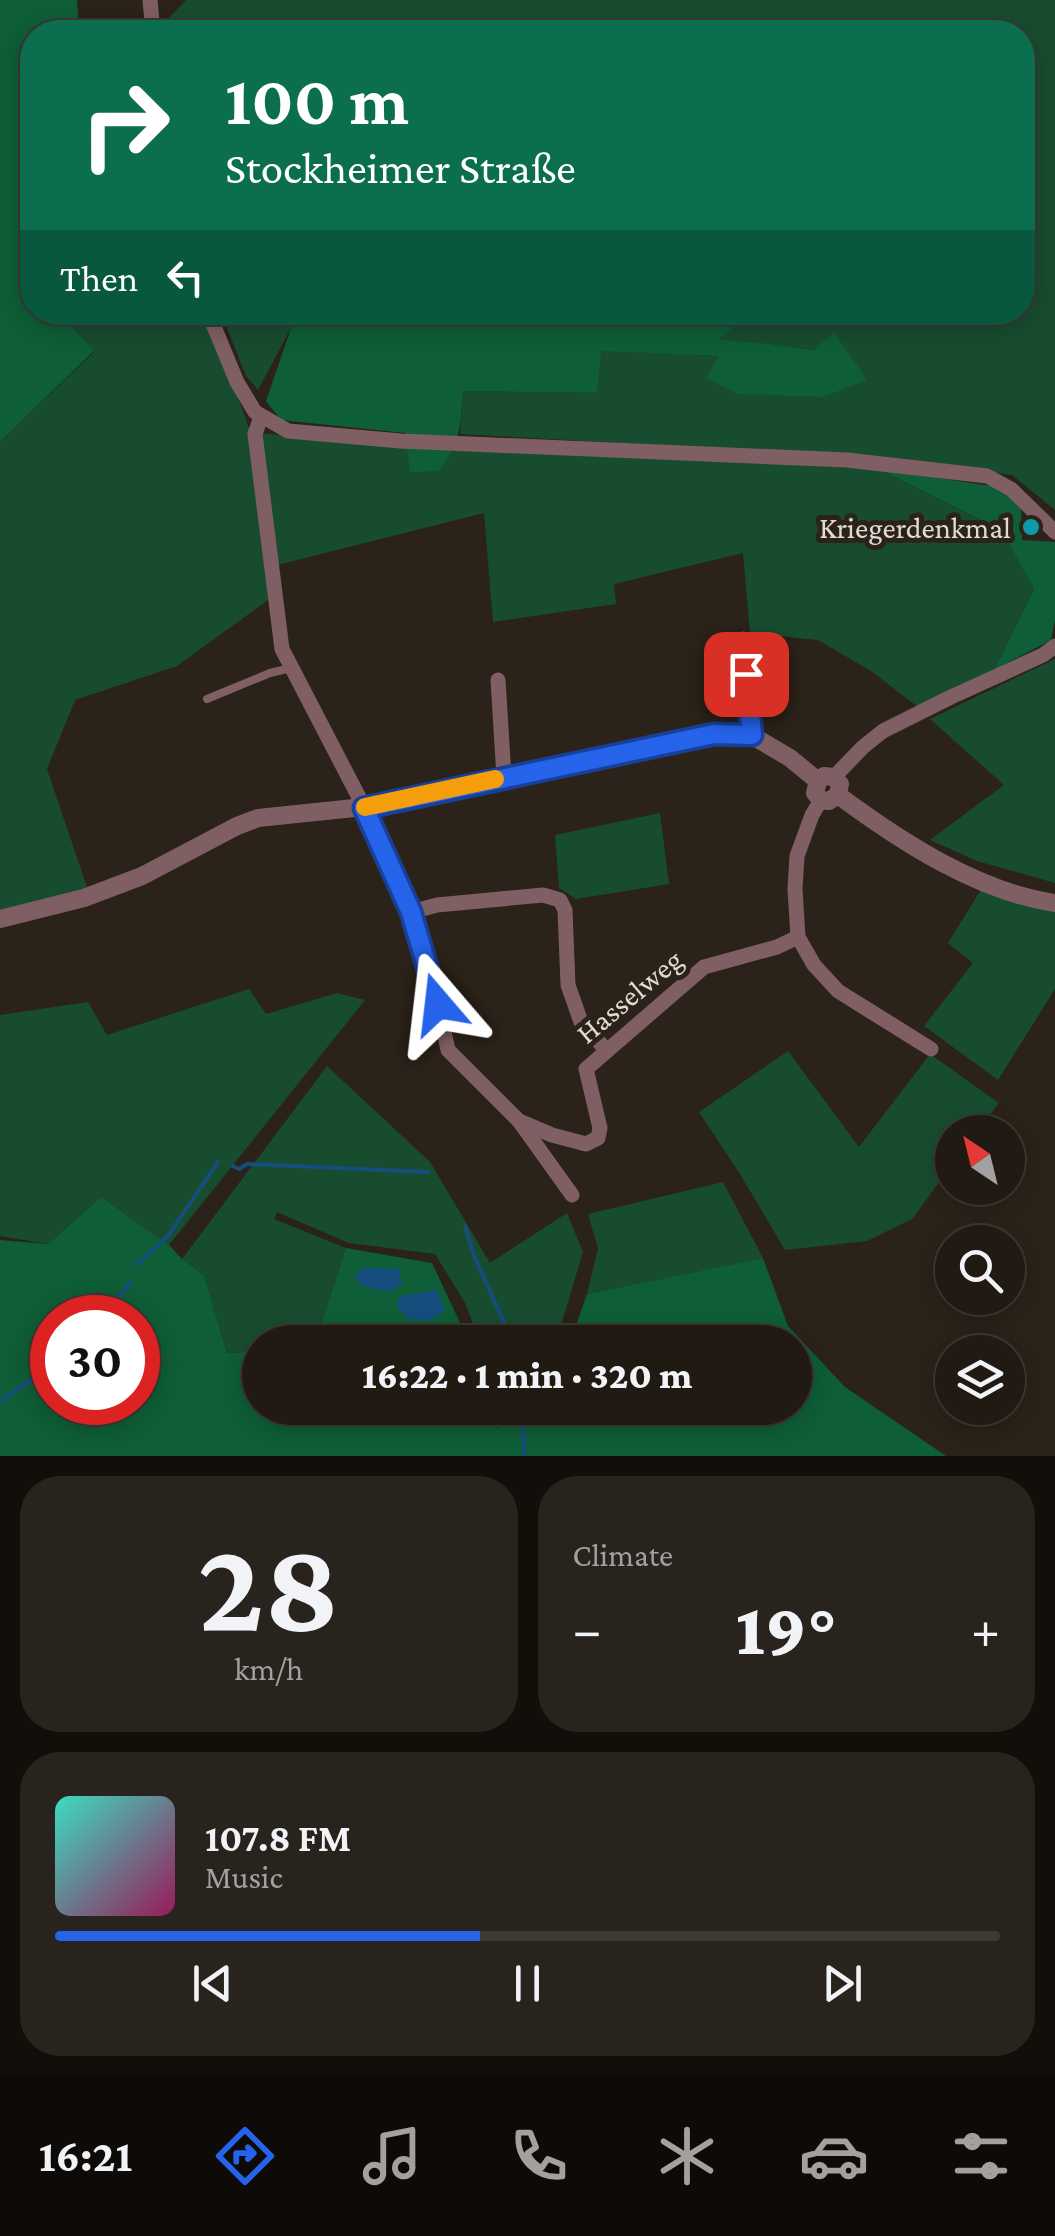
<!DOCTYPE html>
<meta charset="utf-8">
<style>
body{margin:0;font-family:"Crimson Pro",serif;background:#28231c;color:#f1f3f6;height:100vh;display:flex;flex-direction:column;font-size:38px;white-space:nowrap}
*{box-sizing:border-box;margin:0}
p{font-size:32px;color:#a2a1a0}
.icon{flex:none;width:55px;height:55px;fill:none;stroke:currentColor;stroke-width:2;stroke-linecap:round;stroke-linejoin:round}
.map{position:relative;height:1456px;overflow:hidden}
.sheet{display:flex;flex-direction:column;gap:20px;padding:20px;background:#120e0a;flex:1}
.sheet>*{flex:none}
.top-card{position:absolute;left:20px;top:20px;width:1015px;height:305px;border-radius:40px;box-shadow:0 5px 25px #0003,0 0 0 2px #3d3833;background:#0b6e4f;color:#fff;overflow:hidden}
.needle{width:65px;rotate:325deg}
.controls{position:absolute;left:935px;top:1115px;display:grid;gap:20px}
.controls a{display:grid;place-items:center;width:90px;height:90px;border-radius:50%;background:#201a13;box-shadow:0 5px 25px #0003,0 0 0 2px #3d3833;font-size:50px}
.speed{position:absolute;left:30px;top:1295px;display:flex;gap:20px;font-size:50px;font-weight:700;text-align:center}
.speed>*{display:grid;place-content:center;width:130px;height:130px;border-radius:50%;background:#201a13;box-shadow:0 5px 25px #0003,0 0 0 2px #3d3833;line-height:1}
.speed .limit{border:15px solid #d22;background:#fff;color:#111}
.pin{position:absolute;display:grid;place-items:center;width:85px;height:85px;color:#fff;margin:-42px;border-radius:20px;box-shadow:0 5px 15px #0006}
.me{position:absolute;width:110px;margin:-55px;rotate:343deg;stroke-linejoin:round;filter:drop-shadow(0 0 8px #0008)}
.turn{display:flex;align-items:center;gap:35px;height:210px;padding:0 40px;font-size:45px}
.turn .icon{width:130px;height:130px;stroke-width:2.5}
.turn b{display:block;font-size:70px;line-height:85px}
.then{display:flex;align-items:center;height:95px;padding:0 40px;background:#0003;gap:20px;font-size:38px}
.big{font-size:75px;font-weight:800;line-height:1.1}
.sheet .widget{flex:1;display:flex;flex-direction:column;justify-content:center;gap:15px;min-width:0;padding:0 35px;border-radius:40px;background:#28231c}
.sheet .dial{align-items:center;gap:0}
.dial b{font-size:130px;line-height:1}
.song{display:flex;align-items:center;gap:30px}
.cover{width:120px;height:120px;border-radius:15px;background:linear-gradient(135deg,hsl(170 70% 55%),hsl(330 70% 35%))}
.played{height:10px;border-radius:5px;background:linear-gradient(90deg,#2563eb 45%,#3d3833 45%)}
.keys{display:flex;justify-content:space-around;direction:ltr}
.heat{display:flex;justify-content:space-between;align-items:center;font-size:55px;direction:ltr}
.sheet .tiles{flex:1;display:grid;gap:20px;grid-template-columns:1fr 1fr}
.widget:last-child{grid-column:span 2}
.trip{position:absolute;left:242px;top:1325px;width:570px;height:100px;border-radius:50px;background:#201a13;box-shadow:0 5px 25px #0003,0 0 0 2px #3d3833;font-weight:800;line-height:100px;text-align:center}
.tab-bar{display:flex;height:160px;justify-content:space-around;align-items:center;background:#0d0a08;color:#a2a1a0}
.tab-bar .icon{width:70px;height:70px}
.tab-bar .current{color:#2563eb}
.tab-bar b{font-size:45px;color:#f1f3f6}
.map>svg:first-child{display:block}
.green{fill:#184c2f}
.forest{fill:#0e5e37;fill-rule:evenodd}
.water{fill:#154d7d}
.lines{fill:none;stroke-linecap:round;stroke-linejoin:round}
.stream{stroke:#154d7d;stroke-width:4}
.service{stroke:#805f64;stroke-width:8}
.minor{stroke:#805f64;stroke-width:15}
.tertiary{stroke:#805f64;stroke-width:18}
.route-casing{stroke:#184099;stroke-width:25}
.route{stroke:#2563eb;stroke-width:18}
.slow{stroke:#f59e0b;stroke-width:18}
.culture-dot{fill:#0f9aa8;stroke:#2b2219;stroke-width:4}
.labels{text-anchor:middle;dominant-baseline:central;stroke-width:10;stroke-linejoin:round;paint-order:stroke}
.poi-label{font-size:30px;fill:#e2dbd5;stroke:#2b2219;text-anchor:end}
.street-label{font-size:30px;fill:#e2dbd5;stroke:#2b2219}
</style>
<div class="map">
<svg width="1055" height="1456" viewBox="0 0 1055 1456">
<rect width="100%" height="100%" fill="#2b2219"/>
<g class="green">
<path d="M 186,0 L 1055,0 L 1055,510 L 1012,475 L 896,458 L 460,434 L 463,391 L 596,393 L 600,350 L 720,356 L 814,350 L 763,343 L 716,341 L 750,313 L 1022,312 L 1022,32 L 165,32 L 163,24 Z"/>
<path d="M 58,313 L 202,313 L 215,335 L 252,436 L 271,598 L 177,666 L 75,700 L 47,769 L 88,890 L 0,911 L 0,442 L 94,352 Z"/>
<path d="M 221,313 L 292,313 L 291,328 L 258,390 L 246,376 Z"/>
<path d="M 260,433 L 407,448 L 411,472 L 455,448 L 879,469 L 1001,530 L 1034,589 L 994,670 L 918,707 L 871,671 L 818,640 L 750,633 L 743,553 L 614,584 L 616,604 L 493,622 L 484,513 L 277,565 Z"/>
<path d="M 1055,659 L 1055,883 L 977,861 L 930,840 L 1004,785 L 930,719 Z"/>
<path d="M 660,813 L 669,884 L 576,899 L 559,888 L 555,835 Z"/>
<path d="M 982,888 L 1055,906 L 1055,989 L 998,1080 L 924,1026 L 973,963 L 948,943 Z"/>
<path d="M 249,989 L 266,1014 L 337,993 L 365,1000 L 169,1245 L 101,1197 L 48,1244 L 0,1236 L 0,1015 L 88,1002 L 107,1035 Z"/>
<path d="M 788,1051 L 859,1147 L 930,1054 L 999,1103 L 977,1132 L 952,1132 L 952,1165 L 912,1219 L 867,1241 L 785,1250 L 740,1174 L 699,1112 Z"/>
<path d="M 327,1066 L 430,1162 L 490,1263 L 567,1213 L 583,1252 L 556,1342 L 480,1342 L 465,1303 L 435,1254 L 349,1243 L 277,1212 L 274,1219 L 346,1248 L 315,1342 L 260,1342 L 260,1351 L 227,1353 L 204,1275 L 182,1259 Z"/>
<path d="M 723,1182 L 763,1258 L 587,1294 L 598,1249 L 588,1214 Z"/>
</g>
<g class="forest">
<path d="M 0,0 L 77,0 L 79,32 L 32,32 L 32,312 L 58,313 L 94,351 L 0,442 Z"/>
<path d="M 292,312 L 750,313 L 718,340 L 763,343 L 814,350 L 834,332 L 867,380 L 823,397 L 738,394 L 706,378 L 719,356 L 601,351 L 597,393 L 463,391 C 460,429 462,438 439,471 L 410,472 L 405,433 L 281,420 L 266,401 L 291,328 Z"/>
<path d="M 879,469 L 1011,489 L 1021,507 L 1022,540 L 1055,542 L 1055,621 L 1051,640 L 994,670 L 1034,589 L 1001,530 Z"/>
<path d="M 101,1197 L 169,1245 L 182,1259 L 204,1275 L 227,1353 L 260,1351 L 260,1408 L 490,1408 L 496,1428 L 538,1408 L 795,1408 L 795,1342 L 570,1342 L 587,1294 L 763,1258 L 788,1326 L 845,1387 L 946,1456 L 0,1456 L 0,1240 L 48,1244 ZM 52,1318 L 138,1318 L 138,1402 L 52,1402 Z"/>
<path d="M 346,1248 L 432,1263 L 469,1342 L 315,1342 Z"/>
</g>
<g class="water">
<path d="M 361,1268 L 399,1269 L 402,1284 L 390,1292 L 366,1287 L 356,1280 L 357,1274 Z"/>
<path d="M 437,1290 L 445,1311 L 431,1320 L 410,1320 L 396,1305 L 400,1296 Z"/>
</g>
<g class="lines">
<g class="stream">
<path d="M 233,1166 L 239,1169 L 247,1164 L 428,1172"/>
<path d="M 465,1226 L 474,1256 L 513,1342"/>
<path d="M 137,1264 L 168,1236 L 218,1162"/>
<path d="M 93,1318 L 123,1292 L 130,1282"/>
<path d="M 0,1401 L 52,1365"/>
<path d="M 523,1419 L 524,1456"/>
</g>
<path class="service" d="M 207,699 L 270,673 L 291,668"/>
<g class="minor">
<path d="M 150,0 L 153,32"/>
<path d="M 208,312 L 237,382 L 255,412 L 288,431 L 401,441 L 847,460 L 987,476 L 1011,489 L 1055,532"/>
<path d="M 261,417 L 255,434 L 282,649 L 364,807 L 411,912 L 438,1004 L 448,1050 L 519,1121 L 572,1195"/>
<path d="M 743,639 L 751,735"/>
<path d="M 498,680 L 504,777"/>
<path d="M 834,777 L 863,747 L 883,731 L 951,697 L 1043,655 L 1055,646"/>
<path d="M 821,800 L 812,815 L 797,856 L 795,889 L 798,937 L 814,965 L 838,991 L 931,1049"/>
<path d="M 411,912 L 437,905 L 543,895 L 560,900 L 565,910 L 568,985 L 581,1022 L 607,1051"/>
<path d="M 519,1121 L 552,1135 L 586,1144 L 598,1138 L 600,1128 L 586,1069 L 704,967 L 777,947 L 798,937"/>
</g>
<g class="tertiary">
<path d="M 818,781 L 815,793 L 821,800 L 829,801 L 838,795"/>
<path d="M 818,781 L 824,776 L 834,777 L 840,784 L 838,795"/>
<path d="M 838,795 C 900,841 978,892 1055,903"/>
<path d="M 0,919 L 84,898 L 142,876 L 237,826 L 258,818 L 364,807 L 714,734 L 751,735 L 790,758 L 818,781"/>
</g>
</g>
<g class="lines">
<g class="route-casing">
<path id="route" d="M 438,1004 L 411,912 L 364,808 L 714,734 L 752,735 L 746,674"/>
</g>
<use href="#route" class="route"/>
<path class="slow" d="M 365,807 L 495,779"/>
</g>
<circle class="culture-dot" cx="1031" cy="527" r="10"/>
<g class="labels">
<g class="poi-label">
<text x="1011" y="527">Kriegerdenkmal</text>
</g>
<g class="street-label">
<text transform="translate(629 996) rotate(-40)">Hasselweg</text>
</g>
</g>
</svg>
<div class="controls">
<a><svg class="needle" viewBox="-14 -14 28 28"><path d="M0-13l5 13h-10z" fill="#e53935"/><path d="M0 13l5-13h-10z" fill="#a2a1a0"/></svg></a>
<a><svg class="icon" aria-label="search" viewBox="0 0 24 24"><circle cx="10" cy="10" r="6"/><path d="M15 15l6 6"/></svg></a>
<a><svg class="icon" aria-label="layers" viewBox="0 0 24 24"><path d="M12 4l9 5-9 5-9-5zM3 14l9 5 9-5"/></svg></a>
</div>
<div class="speed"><div class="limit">30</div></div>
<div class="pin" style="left:746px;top:674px;background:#d93025"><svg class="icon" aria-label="arrive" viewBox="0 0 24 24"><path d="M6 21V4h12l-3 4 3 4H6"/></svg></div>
<svg class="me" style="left:438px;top:1004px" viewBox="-20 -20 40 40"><path d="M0-17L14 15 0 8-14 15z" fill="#2563eb" stroke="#fff" stroke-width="4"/></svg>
<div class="trip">16:22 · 1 min · 320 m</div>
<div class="top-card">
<div class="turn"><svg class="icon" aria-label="right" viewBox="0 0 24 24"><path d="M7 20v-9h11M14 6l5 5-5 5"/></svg><div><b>100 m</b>Stockheimer Straße</div></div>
<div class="then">Then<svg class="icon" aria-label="left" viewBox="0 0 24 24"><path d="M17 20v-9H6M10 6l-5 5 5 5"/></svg></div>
</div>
</div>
<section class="sheet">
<div class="tiles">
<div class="widget dial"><b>28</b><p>km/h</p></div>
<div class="widget"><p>Climate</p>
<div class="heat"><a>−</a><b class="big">19°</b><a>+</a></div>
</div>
<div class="widget">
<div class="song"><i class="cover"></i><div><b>107.8 FM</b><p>Music</p></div></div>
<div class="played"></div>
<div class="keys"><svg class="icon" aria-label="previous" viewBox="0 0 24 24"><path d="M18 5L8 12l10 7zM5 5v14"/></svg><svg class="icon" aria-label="pause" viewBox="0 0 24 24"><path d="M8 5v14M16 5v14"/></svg><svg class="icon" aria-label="next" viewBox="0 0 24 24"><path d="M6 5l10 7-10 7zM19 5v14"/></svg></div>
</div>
</div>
</section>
<nav class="tab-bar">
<b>16:21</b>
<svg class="icon current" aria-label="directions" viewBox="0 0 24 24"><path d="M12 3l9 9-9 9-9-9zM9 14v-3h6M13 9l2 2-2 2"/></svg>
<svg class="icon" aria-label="music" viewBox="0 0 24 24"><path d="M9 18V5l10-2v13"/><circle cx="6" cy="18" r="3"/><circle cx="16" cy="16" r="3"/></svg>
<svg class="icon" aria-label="phone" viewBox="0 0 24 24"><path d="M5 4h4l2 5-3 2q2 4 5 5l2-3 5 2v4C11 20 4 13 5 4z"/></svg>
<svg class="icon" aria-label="climate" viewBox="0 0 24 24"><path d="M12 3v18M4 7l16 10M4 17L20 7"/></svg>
<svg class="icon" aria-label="car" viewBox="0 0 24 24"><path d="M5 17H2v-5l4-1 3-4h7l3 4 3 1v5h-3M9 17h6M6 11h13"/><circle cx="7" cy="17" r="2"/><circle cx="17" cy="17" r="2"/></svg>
<svg class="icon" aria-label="filters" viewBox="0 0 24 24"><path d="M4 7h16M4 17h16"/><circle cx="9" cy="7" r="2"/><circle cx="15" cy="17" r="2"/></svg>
</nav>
